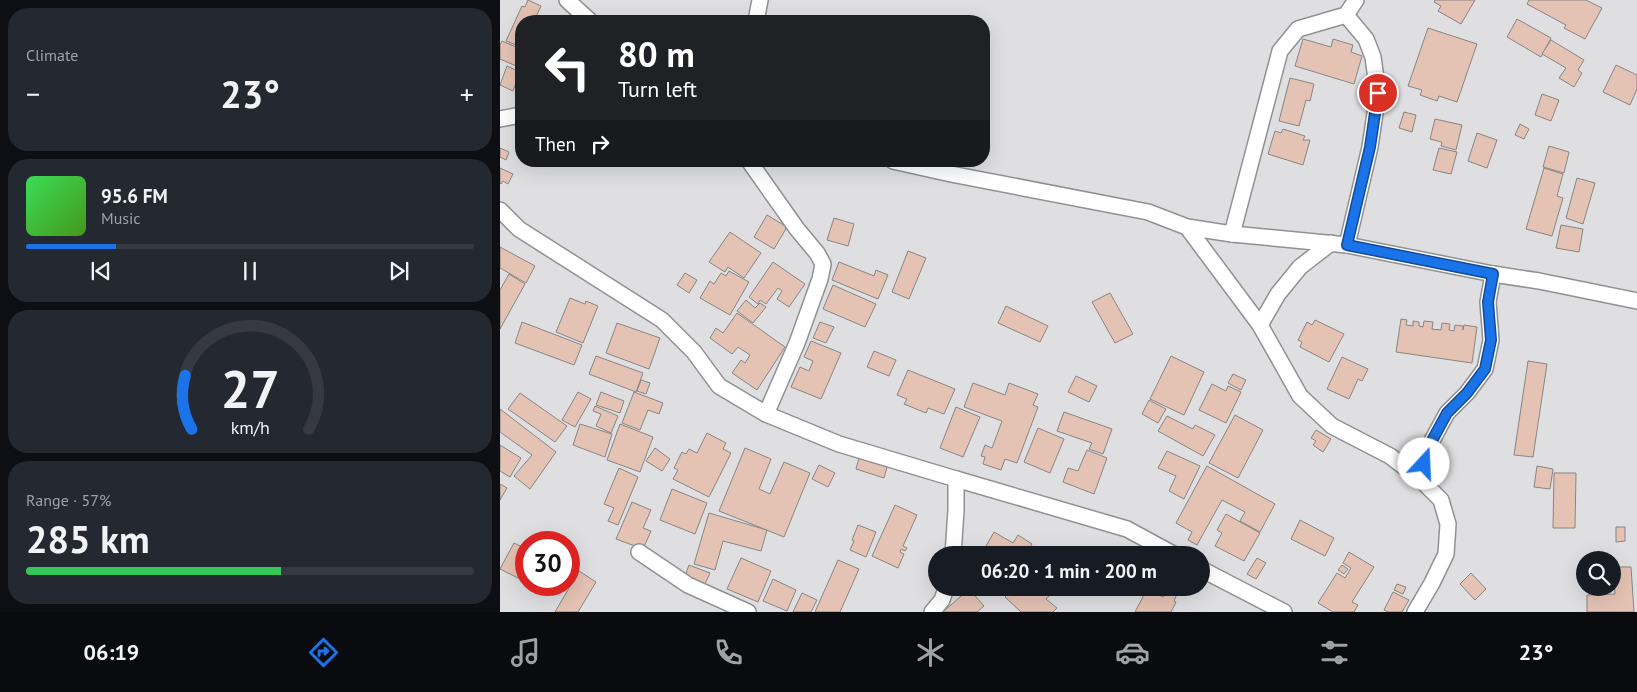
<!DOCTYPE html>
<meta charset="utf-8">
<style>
body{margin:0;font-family:"PT Sans",sans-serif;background:#242831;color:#f1f3f6;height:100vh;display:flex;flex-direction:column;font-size:19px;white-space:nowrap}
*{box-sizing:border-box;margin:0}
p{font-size:16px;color:#9ea1a6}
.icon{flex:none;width:28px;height:28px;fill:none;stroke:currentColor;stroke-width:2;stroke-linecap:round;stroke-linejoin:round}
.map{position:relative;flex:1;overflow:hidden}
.panel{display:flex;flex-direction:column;gap:8px;padding:8px;background:#0d0f14;width:500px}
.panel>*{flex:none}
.top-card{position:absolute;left:15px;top:15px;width:475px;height:152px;border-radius:20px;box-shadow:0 5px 20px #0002;background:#202124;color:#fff;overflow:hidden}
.controls{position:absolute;left:1076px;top:551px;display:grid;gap:10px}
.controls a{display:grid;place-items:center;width:45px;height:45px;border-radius:50%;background:#171b24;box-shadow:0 5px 20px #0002;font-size:25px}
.speed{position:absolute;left:15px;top:531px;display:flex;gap:10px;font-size:25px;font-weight:700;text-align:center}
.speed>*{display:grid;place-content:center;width:65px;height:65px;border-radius:50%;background:#171b24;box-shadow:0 5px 20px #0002;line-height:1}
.speed .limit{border:8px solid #d22;background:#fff;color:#111}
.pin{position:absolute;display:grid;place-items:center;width:42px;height:42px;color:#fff;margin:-21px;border:2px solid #fff;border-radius:50%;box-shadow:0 1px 5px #0007}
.me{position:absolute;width:55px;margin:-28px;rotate:20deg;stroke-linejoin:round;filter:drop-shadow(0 0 4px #0008)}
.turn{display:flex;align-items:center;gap:18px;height:105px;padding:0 20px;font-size:22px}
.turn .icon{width:65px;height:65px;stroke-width:2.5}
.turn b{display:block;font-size:35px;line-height:42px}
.then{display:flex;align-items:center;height:48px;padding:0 20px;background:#0003;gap:10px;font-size:19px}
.big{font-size:38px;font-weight:700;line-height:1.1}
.panel .widget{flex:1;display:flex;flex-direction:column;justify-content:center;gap:8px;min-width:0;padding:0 18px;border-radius:20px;background:#242831}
.panel .dial{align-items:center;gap:0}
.dial svg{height:130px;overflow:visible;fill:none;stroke:#363941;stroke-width:7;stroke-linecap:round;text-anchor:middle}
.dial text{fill:#f1f3f6;stroke:none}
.song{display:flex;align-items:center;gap:15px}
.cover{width:60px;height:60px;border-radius:8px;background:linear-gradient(135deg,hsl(130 70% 55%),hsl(100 70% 35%))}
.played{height:5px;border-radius:2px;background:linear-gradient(90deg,#1a73e8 20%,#363941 20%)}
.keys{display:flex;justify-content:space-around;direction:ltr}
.heat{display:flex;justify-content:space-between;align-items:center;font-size:28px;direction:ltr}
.charge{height:8px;border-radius:4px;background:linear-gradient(90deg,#34c759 57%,#363941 0)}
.trip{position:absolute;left:428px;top:546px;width:282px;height:50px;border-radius:25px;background:#171b24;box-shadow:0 5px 20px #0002;font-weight:700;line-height:50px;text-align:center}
.tab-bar{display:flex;height:80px;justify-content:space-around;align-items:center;background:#090b0e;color:#9ea1a6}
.tab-bar .icon{width:35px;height:35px}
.tab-bar .selected{color:#1a73e8}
.tab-bar b{font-size:22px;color:#f1f3f6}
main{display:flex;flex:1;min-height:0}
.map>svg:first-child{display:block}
.building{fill:#e5c3b4;stroke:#878584}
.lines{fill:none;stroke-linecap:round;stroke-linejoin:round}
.minor-casing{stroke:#909193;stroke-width:18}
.minor{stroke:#fff;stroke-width:15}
.route-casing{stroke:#114b97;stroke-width:12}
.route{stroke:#1a73e8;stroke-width:9}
</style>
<main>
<section class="panel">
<div class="widget"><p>Climate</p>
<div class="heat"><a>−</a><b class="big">23°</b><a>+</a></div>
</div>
<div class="widget">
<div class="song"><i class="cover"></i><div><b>95.6 FM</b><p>Music</p></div></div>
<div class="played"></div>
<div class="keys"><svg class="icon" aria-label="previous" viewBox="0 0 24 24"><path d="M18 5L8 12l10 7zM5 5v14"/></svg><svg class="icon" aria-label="pause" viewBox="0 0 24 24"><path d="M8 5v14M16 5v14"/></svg><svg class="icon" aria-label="next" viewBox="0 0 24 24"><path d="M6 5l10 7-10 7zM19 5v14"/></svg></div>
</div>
<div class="widget dial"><svg viewBox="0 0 100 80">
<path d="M14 69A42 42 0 1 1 86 69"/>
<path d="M14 69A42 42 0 0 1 10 36" stroke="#1a73e8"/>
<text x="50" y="56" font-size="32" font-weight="700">27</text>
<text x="50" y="72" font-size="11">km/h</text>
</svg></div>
<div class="widget"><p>Range · 57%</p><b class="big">285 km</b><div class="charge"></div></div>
</section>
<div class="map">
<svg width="1137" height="612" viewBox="0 0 1137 612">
<rect width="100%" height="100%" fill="#dfdfe2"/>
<g class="building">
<path d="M 28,0 L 41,6 L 34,21 L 21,21 L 21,47 L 6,41 L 22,6 L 25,7 Z"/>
<path d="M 935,0 L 975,0 L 961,24 L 938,11 L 941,6 L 934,2 Z"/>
<path d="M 1029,0 L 1086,0 L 1102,8 L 1085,39 L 1064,28 L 1066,25 L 1027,4 Z"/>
<path d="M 1017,19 L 1051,38 L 1041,57 L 1007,37 Z"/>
<path d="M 928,28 L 977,44 L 957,102 L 939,96 L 937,101 L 920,95 L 922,90 L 908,86 Z"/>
<path d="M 803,39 L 831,47 L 833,39 L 853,45 L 851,52 L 862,56 L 854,84 L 795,66 Z"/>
<path d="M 1051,40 L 1084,60 L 1078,70 L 1082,73 L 1074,87 L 1059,78 L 1066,68 L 1042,54 Z"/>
<path d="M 2,41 L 21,49 L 21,68 L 0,59 L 0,45 Z"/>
<path d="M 1116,65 L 1137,75 L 1137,89 L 1130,105 L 1103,92 Z"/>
<path d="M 7,66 L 20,72 L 13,91 L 0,85 Z"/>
<path d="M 790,78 L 814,84 L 810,101 L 806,100 L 799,126 L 779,121 Z"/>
<path d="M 1042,94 L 1059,100 L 1051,121 L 1035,115 Z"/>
<path d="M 904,112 L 916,115 L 912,132 L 899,128 Z"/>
<path d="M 935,119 L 962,125 L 956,150 L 941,146 L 942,142 L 930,139 Z"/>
<path d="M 1020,124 L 1029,129 L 1024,139 L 1015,135 Z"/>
<path d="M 783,129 L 805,136 L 803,140 L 810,140 L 803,165 L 768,154 L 775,131 L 781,133 Z"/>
<path d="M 977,133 L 997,140 L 987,168 L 968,161 Z"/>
<path d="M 1049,146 L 1069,152 L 1064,173 L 1043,167 Z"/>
<path d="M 0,148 L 9,152 L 6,160 L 0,157 Z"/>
<path d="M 939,148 L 957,152 L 951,174 L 933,170 Z"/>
<path d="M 0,168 L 13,174 L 8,184 L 3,181 L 1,184 L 0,183 Z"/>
<path d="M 1044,168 L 1063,174 L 1057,196 L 1063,198 L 1052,236 L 1026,229 Z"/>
<path d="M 1077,178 L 1095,183 L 1083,224 L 1066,218 Z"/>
<path d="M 267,215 L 287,227 L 274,249 L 254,237 Z"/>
<path d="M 334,218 L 354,224 L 348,246 L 327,240 Z"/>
<path d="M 1061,225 L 1083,229 L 1079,252 L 1056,248 Z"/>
<path d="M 230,232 L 261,253 L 244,278 L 228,267 L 225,272 L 209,262 Z"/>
<path d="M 0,247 L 35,266 L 26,283 L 0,268 Z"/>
<path d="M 408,251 L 426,258 L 409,299 L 392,292 Z"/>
<path d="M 273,262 L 305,284 L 289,307 L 277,299 L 282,291 L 278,288 L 266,304 L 260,300 L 258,304 L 249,297 Z"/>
<path d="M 339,262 L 374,276 L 376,270 L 388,275 L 378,299 L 332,280 Z"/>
<path d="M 229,271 L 249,282 L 230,315 L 200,298 L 210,281 L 214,284 L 221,273 L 226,276 Z"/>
<path d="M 185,273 L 197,280 L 189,293 L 177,285 Z"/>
<path d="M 9,274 L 25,284 L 0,329 L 0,290 Z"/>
<path d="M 333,285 L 376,304 L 365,327 L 323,309 Z"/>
<path d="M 610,293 L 633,334 L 615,343 L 592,302 Z"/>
<path d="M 70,298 L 85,304 L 86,301 L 98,306 L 83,343 L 56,332 Z"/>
<path d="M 246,300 L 255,308 L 260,303 L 266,307 L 253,323 L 237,311 Z"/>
<path d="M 506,306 L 548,326 L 540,342 L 498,323 Z"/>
<path d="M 237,313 L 285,347 L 257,390 L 232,373 L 241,360 L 245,363 L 250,355 L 238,347 L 232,354 L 210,338 L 216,328 L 223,333 Z"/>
<path d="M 901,319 L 907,320 L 906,325 L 913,326 L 913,321 L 919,322 L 919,326 L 923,327 L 924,321 L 933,322 L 932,329 L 941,330 L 942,323 L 950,324 L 949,330 L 954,331 L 955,325 L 963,326 L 963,330 L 964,325 L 977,327 L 972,363 L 896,352 Z"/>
<path d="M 815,320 L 844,334 L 829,362 L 800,347 L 802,342 L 798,340 L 807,322 L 812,325 Z"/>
<path d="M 22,322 L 82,345 L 74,365 L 15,343 Z"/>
<path d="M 320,322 L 334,327 L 326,343 L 313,338 Z"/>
<path d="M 117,323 L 160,338 L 149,369 L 106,353 Z"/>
<path d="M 311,341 L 341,353 L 321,399 L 291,387 L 300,367 L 309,371 L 313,361 L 304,357 Z"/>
<path d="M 374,351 L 396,360 L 389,376 L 367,367 Z"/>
<path d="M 96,356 L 143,373 L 136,392 L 89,374 Z"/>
<path d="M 671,356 L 704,372 L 684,415 L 650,399 Z"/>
<path d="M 842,357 L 868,369 L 862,381 L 858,379 L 849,399 L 827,389 Z"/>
<path d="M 1028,361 L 1047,364 L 1033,457 L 1014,455 Z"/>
<path d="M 408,370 L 455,389 L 444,414 L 428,408 L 426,413 L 404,404 L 407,399 L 397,395 Z"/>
<path d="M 733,374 L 746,380 L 741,390 L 728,383 Z"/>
<path d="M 576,376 L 597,386 L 589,402 L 568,392 Z"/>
<path d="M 141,380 L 150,383 L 146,394 L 137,391 Z"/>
<path d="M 473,383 L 505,395 L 509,383 L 538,394 L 533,405 L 538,407 L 517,463 L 505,459 L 501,470 L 483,464 L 485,457 L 481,456 L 485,445 L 492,448 L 502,421 L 464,407 Z"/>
<path d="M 712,384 L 726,391 L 728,386 L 741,392 L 726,423 L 699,410 Z"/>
<path d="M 78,392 L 91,399 L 75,427 L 62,420 Z"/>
<path d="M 101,392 L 124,401 L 120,413 L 96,405 Z"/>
<path d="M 134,392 L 163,403 L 159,414 L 148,410 L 140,430 L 122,423 Z"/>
<path d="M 20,393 L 67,426 L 55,442 L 8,409 Z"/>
<path d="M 649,400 L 666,409 L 658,423 L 642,414 Z"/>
<path d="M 95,406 L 118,416 L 111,433 L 96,426 L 101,414 L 93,411 Z"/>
<path d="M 456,407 L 480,417 L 463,457 L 440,448 Z"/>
<path d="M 0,409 L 56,452 L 30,489 L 14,476 L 32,455 L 0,432 Z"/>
<path d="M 564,412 L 612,429 L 603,454 L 589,449 L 592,443 L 557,431 Z"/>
<path d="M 735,415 L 763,430 L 738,478 L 709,463 Z"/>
<path d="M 667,416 L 693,429 L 695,425 L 715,435 L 703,456 L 658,431 Z"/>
<path d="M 80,424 L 112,434 L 105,457 L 73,445 Z"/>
<path d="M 120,424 L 153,437 L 140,472 L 107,460 Z"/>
<path d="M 538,428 L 564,439 L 550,473 L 524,462 Z"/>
<path d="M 816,430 L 831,439 L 823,452 L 813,445 L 816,441 L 811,438 Z"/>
<path d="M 207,433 L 226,443 L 223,449 L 231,453 L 209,497 L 173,479 L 178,470 L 174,468 L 182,452 L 186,454 L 189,449 L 197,453 Z"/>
<path d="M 0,445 L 21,458 L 10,477 L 0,471 Z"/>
<path d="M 155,448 L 170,459 L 162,471 L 146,461 Z"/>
<path d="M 245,448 L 271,459 L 259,489 L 270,494 L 284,462 L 310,473 L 284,537 L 219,511 Z"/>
<path d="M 587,450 L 607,458 L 594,494 L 563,482 L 568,468 L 578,471 Z"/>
<path d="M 667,451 L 700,466 L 684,499 L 669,491 L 676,476 L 658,468 Z"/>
<path d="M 359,458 L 387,467 L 384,478 L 356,469 Z"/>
<path d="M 319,465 L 335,473 L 328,487 L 312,479 Z"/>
<path d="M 707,466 L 775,504 L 760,532 L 740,521 L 745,512 L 722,500 L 697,545 L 688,540 L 692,532 L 676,523 Z"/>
<path d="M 1037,466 L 1053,469 L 1050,489 L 1034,487 Z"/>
<path d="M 119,468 L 138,477 L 118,525 L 108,521 L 114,508 L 104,504 Z"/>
<path d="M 1054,473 L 1076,473 L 1075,528 L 1053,528 Z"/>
<path d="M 0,484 L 7,488 L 0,500 Z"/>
<path d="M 172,489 L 207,503 L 195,534 L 160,520 Z"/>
<path d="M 132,502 L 151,510 L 143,528 L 151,531 L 143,549 L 116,539 Z"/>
<path d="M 395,505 L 417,515 L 403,546 L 407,548 L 405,551 L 401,549 L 400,552 L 404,554 L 398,568 L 372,556 Z"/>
<path d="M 209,513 L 267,530 L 261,551 L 223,541 L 215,570 L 194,564 Z"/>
<path d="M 726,514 L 760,533 L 744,561 L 715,546 L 722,533 L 717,530 Z"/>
<path d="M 800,520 L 834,538 L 825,556 L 791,539 Z"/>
<path d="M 358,525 L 376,532 L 366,557 L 350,550 L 354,541 L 352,540 Z"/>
<path d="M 1116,527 L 1125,527 L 1125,541 L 1116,542 Z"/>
<path d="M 494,532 L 513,543 L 518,535 L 532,544 L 530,547 L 541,553 L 540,555 L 481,555 Z"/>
<path d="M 14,543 L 26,549 L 26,582 L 0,569 Z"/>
<path d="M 849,552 L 874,567 L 852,602 L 858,605 L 854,612 L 833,612 L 818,603 L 837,573 L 845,578 L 851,568 L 843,563 Z"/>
<path d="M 241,558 L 271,571 L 258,602 L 227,589 Z"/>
<path d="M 757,558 L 766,563 L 756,579 L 747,574 Z"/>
<path d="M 338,560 L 359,569 L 340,612 L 315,612 Z"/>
<path d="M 189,565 L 210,573 L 205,584 L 185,576 Z"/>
<path d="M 842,565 L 848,569 L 844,574 L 838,570 Z"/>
<path d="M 1113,567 L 1131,567 L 1134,612 L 1087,612 L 1087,595 L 1115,594 Z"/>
<path d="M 79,571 L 96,582 L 78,612 L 55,612 Z"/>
<path d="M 971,573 L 986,589 L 975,600 L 960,584 Z"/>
<path d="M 273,579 L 296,590 L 287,611 L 263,601 Z"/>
<path d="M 897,584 L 906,587 L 903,594 L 894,590 Z"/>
<path d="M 33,585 L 58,585 L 53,595 Z"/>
<path d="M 513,588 L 518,591 L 521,588 L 544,588 L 551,594 L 546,599 L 557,608 L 553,612 L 521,612 L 505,597 Z"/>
<path d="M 469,589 L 484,606 L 477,612 L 443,612 Z"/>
<path d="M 647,589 L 663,597 L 667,590 L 677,594 L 674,601 L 676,602 L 671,612 L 635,612 Z"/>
<path d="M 893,592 L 909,600 L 902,612 L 888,612 L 884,610 Z"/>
<path d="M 302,593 L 317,600 L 311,612 L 293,612 Z"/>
</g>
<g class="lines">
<g class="minor-casing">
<g id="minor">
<path d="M 67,0 L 90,21"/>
<path d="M 846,15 L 866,39 L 873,57 L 878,93 L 870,147 L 847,245"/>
<path d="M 256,21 L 260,0"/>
<path d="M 0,119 L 21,115"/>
<path d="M 249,161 L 297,229 L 317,253 L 323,264 L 320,279 L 297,343 L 266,414"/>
<path d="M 393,161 L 451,174 L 648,212 L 687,227 L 732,234 L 847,245 L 993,274 L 1039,281 L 1137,301"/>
<path d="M 0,210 L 19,229 L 162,320 L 194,352 L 219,386 L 266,414 L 339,444 L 456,479 L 456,510 L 453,555"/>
<path d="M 687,227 L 760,325 L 800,396 L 832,426 L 890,456 L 920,479 L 941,500 L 948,524 L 946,554 L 932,583 L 915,612"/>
<path d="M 732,234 L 780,51 L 798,29 L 846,15 L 856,0"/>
<path d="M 760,325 L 778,294 L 800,267 L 831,243"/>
<path d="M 456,479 L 627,529 L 675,555"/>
<path d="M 920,479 L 928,448 L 947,413 L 967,393 L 985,369 L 991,340 L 988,302 L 993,274"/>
<path d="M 139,552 L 188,585 L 248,612"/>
<path d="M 701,569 L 784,612"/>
<path d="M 432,612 L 442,600 L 446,588"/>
</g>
</g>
<use href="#minor" class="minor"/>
</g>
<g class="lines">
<g class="route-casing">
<path id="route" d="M 878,93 L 870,147 L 847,245 L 993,274 L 988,302 L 991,340 L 985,369 L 967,393 L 947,413 L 928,448 L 924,464"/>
</g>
<use href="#route" class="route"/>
</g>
</svg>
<div class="controls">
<a><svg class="icon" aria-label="search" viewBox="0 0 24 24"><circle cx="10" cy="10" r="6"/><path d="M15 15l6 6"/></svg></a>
</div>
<div class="speed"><div class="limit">30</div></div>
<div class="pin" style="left:878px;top:93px;background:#d93025"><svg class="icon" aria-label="arrive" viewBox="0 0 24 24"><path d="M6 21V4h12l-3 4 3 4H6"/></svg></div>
<svg class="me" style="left:924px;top:464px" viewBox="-20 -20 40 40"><circle r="19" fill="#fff"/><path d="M0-13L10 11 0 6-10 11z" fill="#1a73e8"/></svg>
<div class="trip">06:20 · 1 min · 200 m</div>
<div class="top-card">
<div class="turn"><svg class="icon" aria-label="left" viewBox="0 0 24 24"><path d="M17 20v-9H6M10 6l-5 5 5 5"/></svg><div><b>80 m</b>Turn left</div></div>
<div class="then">Then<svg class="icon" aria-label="right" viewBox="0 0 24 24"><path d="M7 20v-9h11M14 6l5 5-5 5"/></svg></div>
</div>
</div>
</main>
<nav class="tab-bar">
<b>06:19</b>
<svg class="icon selected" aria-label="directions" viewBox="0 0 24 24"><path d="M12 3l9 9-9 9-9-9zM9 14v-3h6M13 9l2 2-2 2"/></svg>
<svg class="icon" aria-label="music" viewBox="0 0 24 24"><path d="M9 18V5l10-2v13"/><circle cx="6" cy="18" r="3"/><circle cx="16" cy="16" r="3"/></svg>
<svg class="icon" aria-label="phone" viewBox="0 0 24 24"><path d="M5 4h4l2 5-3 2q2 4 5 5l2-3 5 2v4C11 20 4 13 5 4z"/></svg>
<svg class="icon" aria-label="climate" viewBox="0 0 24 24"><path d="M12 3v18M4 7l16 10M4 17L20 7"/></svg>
<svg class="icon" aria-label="car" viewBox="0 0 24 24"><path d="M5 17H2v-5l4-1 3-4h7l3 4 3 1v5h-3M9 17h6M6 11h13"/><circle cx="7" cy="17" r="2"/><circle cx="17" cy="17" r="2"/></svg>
<svg class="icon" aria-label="filters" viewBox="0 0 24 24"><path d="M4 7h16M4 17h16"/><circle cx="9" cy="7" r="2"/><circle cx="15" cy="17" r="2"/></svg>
<b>23°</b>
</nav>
